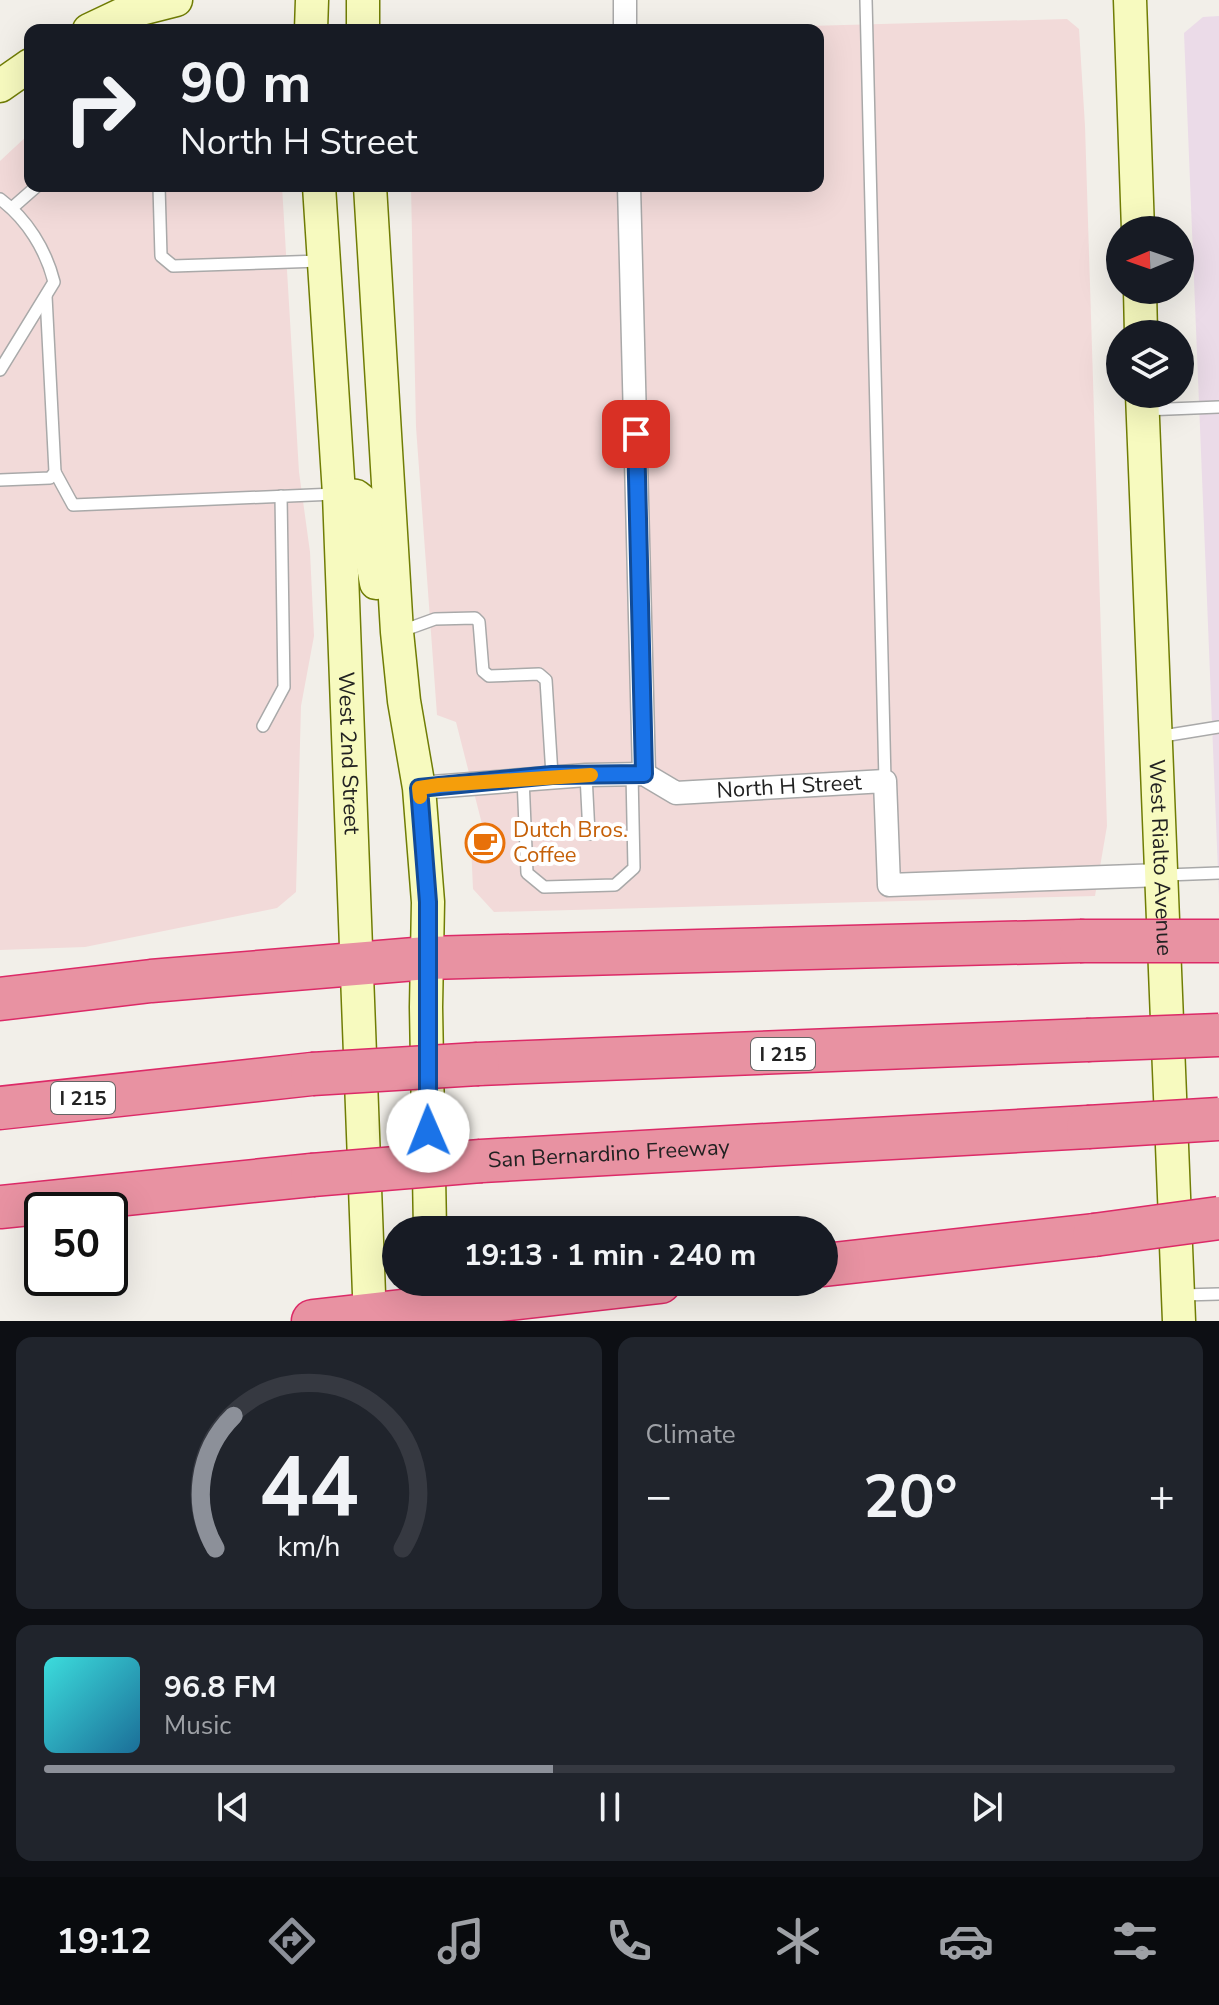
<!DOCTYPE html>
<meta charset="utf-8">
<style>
body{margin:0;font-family:"Nunito Sans",sans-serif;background:#20242c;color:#f1f3f6;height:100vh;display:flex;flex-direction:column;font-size:30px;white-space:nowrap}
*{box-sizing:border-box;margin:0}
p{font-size:26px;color:#9ea1a6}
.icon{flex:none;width:44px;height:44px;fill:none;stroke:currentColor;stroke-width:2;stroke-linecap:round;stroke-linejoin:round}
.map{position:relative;height:1321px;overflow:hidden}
.side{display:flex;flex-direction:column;gap:16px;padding:16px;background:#0d0f14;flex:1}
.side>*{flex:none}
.hud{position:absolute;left:24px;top:24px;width:800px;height:168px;border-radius:16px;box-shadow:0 8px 32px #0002;background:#171b24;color:#f1f3f6;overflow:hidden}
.needle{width:52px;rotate:268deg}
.tools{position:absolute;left:1106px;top:216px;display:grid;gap:16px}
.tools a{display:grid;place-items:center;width:88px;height:88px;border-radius:50%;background:#171b24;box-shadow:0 8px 32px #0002;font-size:40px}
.speed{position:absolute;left:24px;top:1192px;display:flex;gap:16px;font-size:40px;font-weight:700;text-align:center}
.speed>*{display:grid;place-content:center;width:104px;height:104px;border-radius:50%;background:#171b24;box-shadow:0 8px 32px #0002;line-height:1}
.speed .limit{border:4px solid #111;border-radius:12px;background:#fff;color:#111}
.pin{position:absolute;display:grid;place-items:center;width:68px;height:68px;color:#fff;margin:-34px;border-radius:16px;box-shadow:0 4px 12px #0006}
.me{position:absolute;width:88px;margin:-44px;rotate:359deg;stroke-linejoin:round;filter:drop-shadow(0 0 6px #0008)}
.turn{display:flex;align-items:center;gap:28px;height:168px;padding:0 24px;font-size:36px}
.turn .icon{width:104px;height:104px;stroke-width:2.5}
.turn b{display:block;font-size:56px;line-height:68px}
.big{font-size:60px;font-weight:700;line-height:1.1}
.side .widget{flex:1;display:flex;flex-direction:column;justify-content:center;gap:12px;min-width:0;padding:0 28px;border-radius:16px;background:#20242c}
.side .dial{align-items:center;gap:0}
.dial svg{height:208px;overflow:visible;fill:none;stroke:#363941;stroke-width:7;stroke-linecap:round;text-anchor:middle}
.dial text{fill:#f1f3f6;stroke:none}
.song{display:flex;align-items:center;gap:24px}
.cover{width:96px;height:96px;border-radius:12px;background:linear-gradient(135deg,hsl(180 70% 55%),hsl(200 70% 35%))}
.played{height:8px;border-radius:4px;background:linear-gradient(90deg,#8c9099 45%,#363941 45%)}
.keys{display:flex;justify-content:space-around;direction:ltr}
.heat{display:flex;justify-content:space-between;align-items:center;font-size:44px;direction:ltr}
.side .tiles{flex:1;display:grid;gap:16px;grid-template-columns:1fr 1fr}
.widget:last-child{grid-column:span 2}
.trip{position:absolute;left:382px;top:1216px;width:456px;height:80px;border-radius:40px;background:#171b24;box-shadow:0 8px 32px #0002;font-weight:700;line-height:80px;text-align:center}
.dock{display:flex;height:128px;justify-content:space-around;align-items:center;background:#090b0e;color:#9ea1a6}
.dock .icon{width:56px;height:56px}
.dock .selected{color:#8c9099}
.dock b{font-size:36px;color:#f1f3f6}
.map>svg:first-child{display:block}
.commercial{fill:#f2dad9}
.industrial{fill:#ebdbe8}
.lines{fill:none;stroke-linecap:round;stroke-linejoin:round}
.lane-casing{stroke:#a9a9a9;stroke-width:14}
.street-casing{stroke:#a9a9a9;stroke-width:25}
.secondary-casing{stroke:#707d05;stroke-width:35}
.highway-casing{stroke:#dc2a67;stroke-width:45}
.lane{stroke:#fff;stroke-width:11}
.street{stroke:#fff;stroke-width:22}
.secondary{stroke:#f7fabf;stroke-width:32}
.highway{stroke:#e892a2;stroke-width:42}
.highway-bridge-casing{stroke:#dc2a67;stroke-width:45;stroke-linecap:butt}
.highway-bridge{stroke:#e892a2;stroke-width:42}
.route-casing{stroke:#114b97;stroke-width:20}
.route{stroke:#1a73e8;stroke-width:14}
.slow{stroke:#f59e0b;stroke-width:14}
.labels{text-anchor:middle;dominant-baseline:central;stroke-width:8;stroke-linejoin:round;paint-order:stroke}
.shield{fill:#fff;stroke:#646464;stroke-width:2}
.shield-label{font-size:20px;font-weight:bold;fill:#222}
.street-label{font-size:22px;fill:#222;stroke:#fff}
.food-label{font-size:22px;fill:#c56008;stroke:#fff;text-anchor:start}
</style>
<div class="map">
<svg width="1219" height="1321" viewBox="0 0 1219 1321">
<rect width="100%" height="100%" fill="#f2efe9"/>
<g class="commercial">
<path d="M 1067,19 L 1079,29 L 1085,126 L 1107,826 L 1095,896 L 494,912 L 473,889 L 471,844 L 482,824 L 456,722 L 437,715 L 416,427 L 411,186 L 818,186 L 818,30 L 666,30 Z"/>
<path d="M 30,133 L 30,186 L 282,186 L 299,472 L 310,552 L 314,636 L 301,706 L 296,892 L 277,908 L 85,947 L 0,950 L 0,161 Z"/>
</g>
<path class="industrial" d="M 1219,16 L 1219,896 L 1184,33 L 1203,17 Z"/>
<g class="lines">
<g class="lane-casing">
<g id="lane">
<path d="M 866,0 L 885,781"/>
<path d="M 159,186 L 161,256 L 173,266 L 320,261"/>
<path d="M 0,199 C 27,219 46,250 54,282 L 0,370"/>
<path d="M 12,208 L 37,186"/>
<path d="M 1144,410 L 1219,407"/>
<path d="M 55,472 L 73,505 L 335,494"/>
<path d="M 0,480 L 50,478 L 55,472 L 46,296"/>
<path d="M 399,632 L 435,619 L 475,618 L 479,622 L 483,671 L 489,676 L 539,674 L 546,680 L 552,775"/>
<path d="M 263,726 L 284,687 L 281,496"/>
<path d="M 1157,737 L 1219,727"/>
<path d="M 586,775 L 589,834"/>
<path d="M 523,778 L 527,873 L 544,887 L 615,885 L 634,868 L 632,774"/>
<path d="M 1166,875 L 1219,873"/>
<path d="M 1182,1295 L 1219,1294"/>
</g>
</g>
<g class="street-casing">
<g id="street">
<path d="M 625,0 L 625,30"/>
<path d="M 629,186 L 644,774"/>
<path id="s1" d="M 419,788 L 586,775 L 644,774 L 676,793 L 885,781 L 889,885 L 1161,875"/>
</g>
</g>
<g class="secondary-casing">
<g id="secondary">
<path d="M 1130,0 L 1138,230"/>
<path d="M 89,30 L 125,13 L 176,0"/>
<path d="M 311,30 L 312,0"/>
<path d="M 363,30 L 363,0"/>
<path d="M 0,86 L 30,65"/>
<path id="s2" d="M 319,186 L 339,494 L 370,1321"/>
<path d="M 370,186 L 397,632 L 404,701 L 419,788 L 428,902 L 426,1007 L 430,1230"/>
<path d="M 1140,290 L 1141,334"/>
<path id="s3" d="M 1142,394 L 1179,1321"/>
<path d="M 339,494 L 356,496 L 361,500 L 376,583"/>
</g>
</g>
<g class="highway-casing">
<g id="highway">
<path d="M 0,999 L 151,981 L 427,958 L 1080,941"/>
<path d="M 478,1064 L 1087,1040"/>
<path d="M 0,1108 L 312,1074"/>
<path id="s4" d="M 481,1161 L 1088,1127"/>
<path d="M 0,1207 L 312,1175"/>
<path d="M 824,1265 L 1094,1235"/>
<path d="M 313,1321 L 660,1282"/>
</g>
</g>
<use href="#lane" class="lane"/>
<use href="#street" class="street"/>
<use href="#secondary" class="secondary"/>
<use href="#highway" class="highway"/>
<g class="highway-bridge-casing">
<g id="highway-bridge">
<path d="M 1080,941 L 1219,941"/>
<path d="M 1087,1040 L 1219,1035"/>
<path d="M 312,1074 L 478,1064"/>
<path d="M 1088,1127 L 1219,1119"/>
<path d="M 312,1175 L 481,1161"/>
<path d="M 1094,1235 L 1219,1218"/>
</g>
</g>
<use href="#highway-bridge" class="highway-bridge"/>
</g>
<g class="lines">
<g class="route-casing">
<path id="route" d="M 428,1131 L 428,902 L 419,788 L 552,775 L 644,774 L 636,434"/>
</g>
<use href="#route" class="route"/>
<path class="slow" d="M 420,797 L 419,788 L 439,785 L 591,775"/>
</g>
<defs>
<g id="cafe-ring" transform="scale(2)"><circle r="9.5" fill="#fff" stroke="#e8710a" stroke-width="1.5"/><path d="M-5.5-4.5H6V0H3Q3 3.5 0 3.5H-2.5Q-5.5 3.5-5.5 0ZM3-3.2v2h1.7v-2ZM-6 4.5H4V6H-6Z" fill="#e8710a"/></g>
</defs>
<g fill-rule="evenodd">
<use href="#cafe-ring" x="485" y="843"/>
</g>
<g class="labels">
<g class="shield">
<rect x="751" y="1038" width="64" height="32" rx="6"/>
<rect x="51" y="1082" width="64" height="32" rx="6"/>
</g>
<g class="shield-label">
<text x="783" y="1054">I 215</text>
<text x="83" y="1098">I 215</text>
</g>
<g class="street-label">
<text stroke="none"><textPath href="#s2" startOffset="568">West 2nd Street</textPath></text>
<text stroke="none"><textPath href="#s1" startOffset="376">North H Street</textPath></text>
<text stroke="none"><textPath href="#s3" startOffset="464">West Rialto Avenue</textPath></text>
<text stroke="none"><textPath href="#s4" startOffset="128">San Bernardino Freeway</textPath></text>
</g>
<g class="food-label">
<text x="513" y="830">Dutch Bros.<tspan x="513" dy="25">Coffee</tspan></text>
</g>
</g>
</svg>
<div class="tools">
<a><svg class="needle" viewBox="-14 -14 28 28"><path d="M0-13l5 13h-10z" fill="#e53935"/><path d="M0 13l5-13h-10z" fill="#9ea1a6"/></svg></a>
<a><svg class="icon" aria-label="layers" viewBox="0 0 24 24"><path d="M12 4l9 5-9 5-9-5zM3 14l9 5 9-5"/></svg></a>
</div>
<div class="speed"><div class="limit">50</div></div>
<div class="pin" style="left:636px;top:434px;background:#d93025"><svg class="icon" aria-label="arrive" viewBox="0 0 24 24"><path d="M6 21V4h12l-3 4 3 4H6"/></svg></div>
<svg class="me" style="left:428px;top:1131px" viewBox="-20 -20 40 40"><circle r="19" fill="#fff"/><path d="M0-13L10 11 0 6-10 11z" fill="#1a73e8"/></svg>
<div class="trip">19:13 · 1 min · 240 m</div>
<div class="hud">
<div class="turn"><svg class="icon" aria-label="right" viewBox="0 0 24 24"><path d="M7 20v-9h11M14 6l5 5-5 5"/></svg><div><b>90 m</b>North H Street</div></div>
</div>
</div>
<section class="side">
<div class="tiles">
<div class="widget dial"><svg viewBox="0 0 100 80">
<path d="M14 69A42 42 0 1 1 86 69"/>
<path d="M14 69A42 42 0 0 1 21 18" stroke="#8c9099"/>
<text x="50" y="56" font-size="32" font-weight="700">44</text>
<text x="50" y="72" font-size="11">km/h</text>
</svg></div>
<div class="widget"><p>Climate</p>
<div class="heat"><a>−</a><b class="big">20°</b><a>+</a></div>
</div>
<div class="widget">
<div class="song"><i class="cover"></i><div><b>96.8 FM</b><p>Music</p></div></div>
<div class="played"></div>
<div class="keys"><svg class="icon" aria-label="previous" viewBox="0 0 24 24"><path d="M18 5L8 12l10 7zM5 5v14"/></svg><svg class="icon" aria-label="pause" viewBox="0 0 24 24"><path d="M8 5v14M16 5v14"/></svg><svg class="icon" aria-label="next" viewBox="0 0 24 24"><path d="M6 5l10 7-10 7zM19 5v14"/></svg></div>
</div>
</div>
</section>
<nav class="dock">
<b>19:12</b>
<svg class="icon selected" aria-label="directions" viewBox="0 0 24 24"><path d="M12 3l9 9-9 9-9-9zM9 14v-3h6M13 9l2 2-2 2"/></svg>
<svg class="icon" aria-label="music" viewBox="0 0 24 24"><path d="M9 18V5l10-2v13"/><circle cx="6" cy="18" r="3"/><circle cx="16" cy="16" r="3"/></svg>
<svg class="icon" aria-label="phone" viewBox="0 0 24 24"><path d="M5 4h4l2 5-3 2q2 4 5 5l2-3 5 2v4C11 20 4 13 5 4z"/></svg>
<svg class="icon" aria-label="climate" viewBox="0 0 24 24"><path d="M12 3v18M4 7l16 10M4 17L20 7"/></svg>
<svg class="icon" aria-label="car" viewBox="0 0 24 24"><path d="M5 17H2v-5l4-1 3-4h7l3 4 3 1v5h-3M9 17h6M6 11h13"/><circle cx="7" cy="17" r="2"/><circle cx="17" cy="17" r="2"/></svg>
<svg class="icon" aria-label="filters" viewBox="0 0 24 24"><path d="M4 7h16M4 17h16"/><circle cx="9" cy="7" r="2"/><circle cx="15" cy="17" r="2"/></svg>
</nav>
